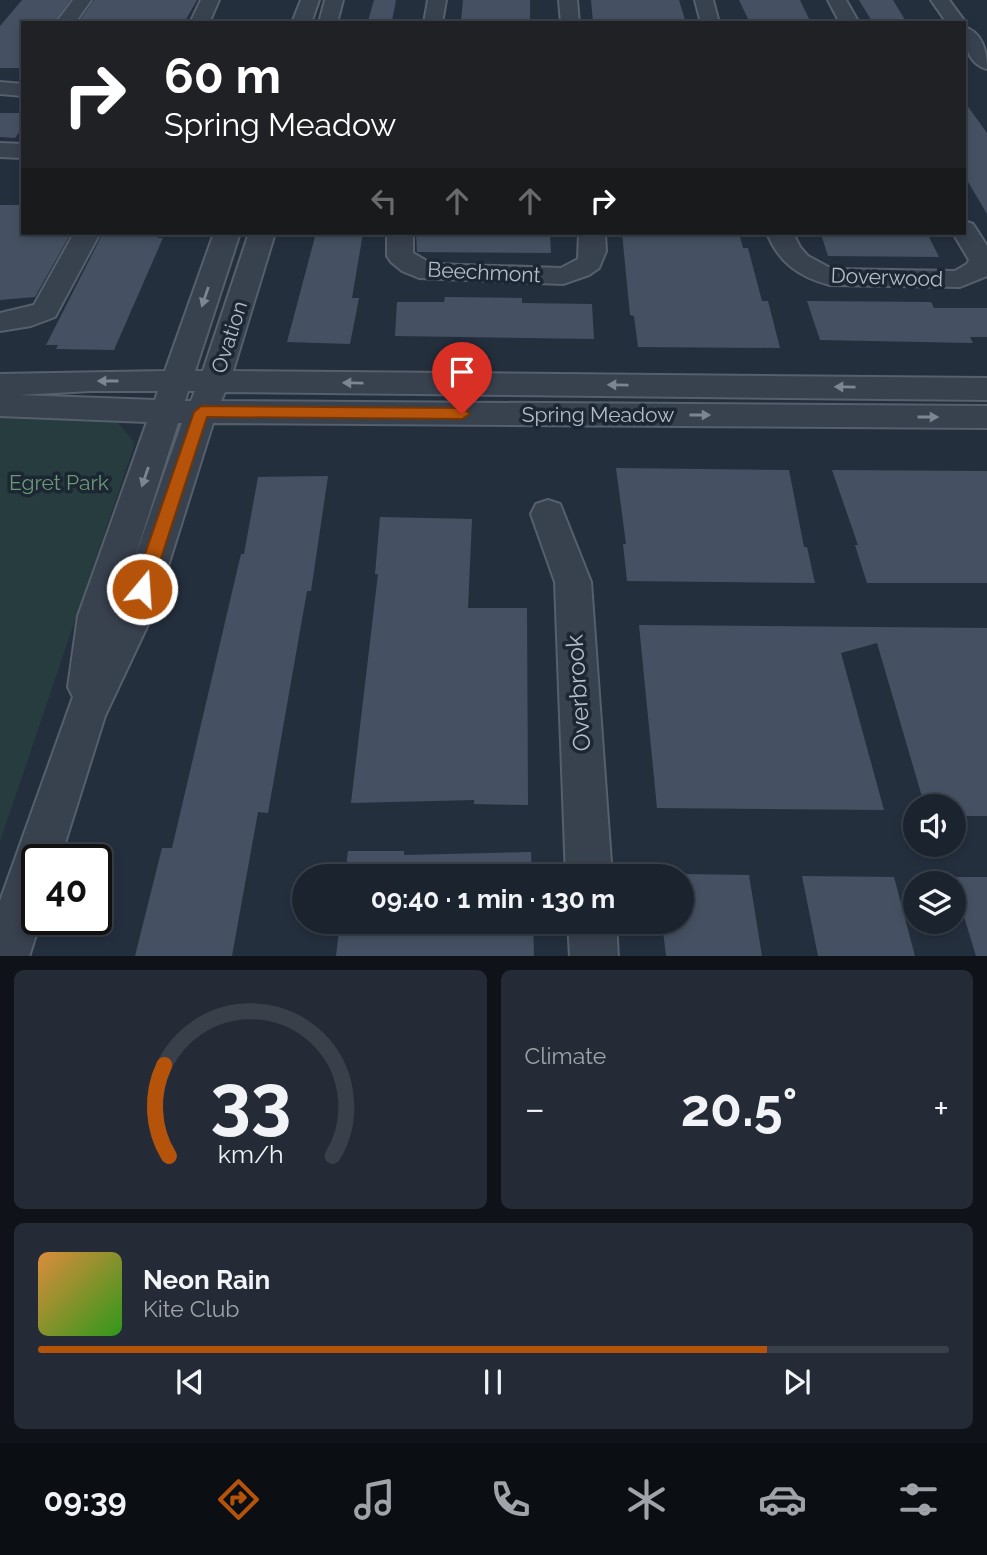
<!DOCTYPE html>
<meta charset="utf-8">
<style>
body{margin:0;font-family:Raleway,sans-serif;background:#242b36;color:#f1f3f6;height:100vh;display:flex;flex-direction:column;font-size:26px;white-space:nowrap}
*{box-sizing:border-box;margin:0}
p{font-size:23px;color:#a0a4aa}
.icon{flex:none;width:38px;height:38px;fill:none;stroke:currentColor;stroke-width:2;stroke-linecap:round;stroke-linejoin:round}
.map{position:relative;height:956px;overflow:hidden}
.sheet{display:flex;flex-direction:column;gap:14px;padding:14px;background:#0f1319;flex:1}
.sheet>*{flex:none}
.top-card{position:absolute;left:21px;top:21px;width:945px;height:214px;border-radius:0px;box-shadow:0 4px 10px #0003,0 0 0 2px #39404a;background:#202124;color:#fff;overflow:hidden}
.tools{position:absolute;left:903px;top:794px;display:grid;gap:14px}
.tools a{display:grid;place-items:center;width:63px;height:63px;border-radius:50%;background:#1b232e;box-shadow:0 4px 10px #0003,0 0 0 2px #39404a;font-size:35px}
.speed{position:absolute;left:21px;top:844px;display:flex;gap:14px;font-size:35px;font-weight:700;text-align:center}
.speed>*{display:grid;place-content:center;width:91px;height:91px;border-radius:50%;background:#1b232e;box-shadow:0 4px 10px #0003,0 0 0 2px #39404a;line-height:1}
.speed .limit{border:4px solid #111;border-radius:10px;background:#fff;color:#111}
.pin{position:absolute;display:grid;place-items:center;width:60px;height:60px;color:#fff;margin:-72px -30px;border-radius:50% 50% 50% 0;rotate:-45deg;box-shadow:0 0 7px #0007}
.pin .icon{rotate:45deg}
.me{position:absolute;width:77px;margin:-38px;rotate:18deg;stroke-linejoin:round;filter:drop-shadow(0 0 5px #0008)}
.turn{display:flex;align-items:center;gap:24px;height:147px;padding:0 28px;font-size:32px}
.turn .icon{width:91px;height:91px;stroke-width:2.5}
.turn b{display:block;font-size:49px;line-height:60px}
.lanes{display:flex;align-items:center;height:66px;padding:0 28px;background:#0003;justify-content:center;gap:35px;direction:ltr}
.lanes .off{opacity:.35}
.big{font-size:52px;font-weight:700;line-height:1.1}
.sheet .widget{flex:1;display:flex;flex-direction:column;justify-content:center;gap:10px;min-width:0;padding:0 24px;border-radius:10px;background:#242b36}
.sheet .dial{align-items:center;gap:0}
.dial svg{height:182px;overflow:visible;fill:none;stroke:#39404a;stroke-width:7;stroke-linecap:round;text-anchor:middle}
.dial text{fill:#f1f3f6;stroke:none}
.song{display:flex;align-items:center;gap:21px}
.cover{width:84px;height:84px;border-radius:10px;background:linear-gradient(135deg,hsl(30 70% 55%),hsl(110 70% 35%))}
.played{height:7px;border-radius:4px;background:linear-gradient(90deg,#b45309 80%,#39404a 80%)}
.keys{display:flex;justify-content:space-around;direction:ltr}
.heat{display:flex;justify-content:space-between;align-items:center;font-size:38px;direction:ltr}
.sheet .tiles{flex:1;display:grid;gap:14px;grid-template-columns:1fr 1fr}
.widget:last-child{grid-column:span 2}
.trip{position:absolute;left:292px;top:864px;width:402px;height:70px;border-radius:35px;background:#1b232e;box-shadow:0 4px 10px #0003,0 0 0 2px #39404a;font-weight:700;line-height:70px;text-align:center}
.tab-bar{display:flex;height:112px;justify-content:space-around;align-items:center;background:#0b0e12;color:#a0a4aa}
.tab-bar .icon{width:49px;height:49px}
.tab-bar .selected{color:#b45309}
.tab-bar b{font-size:32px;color:#f1f3f6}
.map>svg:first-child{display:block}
.green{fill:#263c3f}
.building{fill:#455162}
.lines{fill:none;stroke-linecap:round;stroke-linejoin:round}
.minor-casing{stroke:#565f6c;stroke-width:4}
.minor{fill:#38414e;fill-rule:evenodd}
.oneway{fill:#7c8592}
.route{fill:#b45309;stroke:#753606;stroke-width:2}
.labels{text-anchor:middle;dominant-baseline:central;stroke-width:7;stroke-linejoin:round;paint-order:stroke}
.street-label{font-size:21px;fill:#b4bcc9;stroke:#1d2633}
.park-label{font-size:21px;fill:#6b9a76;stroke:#1d2633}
.near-street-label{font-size:24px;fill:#b4bcc9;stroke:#1d2633}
</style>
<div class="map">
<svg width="987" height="957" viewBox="0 0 987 957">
<rect width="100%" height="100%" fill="#242f3e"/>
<path class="green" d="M 0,417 L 118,423 L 135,443 L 0,842 Z"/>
<g class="building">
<path d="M 22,0 L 70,0 L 54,23 L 23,23 L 23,68 L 0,68 L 0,26 Z"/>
<path d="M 94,0 L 197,0 L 184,23 L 78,23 Z"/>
<path d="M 374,0 L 396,0 L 392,21 L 368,21 Z"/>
<path d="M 463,0 L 530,0 L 530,22 L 461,21 Z"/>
<path d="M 591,0 L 679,0 L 686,23 L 593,22 Z"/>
<path d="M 739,0 L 800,0 L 811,23 L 750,23 Z"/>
<path d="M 859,0 L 893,0 L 907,23 L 873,23 Z"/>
<path d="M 964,101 L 987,133 L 987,214 L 964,175 Z"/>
<path d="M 0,113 L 23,113 L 23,127 L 15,138 L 0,137 Z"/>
<path d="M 0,205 L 23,205 L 23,233 L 71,233 L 35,297 L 0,300 Z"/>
<path d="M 103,233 L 161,233 L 158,238 L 163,238 L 114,350 L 56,349 L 58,345 L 46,345 Z"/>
<path d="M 316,233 L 363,233 L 352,298 L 359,298 L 350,344 L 287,342 Z"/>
<path d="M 416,233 L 550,233 L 551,253 L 417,252 Z"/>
<path d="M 622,233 L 739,233 L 743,248 L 748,248 L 762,301 L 768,301 L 780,348 L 638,347 L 634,316 L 630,315 Z"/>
<path d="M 821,234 L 928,235 L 939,257 L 828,256 Z"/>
<path d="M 445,297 L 522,298 L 522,303 L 592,304 L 594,339 L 395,336 L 397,302 L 444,302 Z"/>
<path d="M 807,301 L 931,302 L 934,308 L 987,308 L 987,337 L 970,337 L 973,343 L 820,340 Z"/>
<path d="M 616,468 L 789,470 L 804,547 L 807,547 L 815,583 L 627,581 L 623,544 L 626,544 Z"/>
<path d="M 832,470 L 987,471 L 987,583 L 867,583 L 855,545 L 858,545 Z"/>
<path d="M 328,476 L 311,591 L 307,591 L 268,813 L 258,812 L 232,956 L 135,956 L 162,848 L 172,848 L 241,554 L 244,554 L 258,477 Z"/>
<path d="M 380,517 L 472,519 L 468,608 L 527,608 L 528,805 L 474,804 L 474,800 L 351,803 L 378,574 L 375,574 Z"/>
<path d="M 639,625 L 987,628 L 987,816 L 954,816 L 954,807 L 925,807 L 877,643 L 841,653 L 884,810 L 657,808 Z"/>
<path d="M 348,851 L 404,851 L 404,855 L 531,852 L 532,877 L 345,877 Z"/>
<path d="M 682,874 L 749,875 L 762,956 L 666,956 L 662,922 L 682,922 Z"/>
<path d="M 802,876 L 894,877 L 915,956 L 818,956 Z"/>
<path d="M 952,877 L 987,877 L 987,956 L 976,956 Z"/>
<path d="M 340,922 L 533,922 L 534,956 L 336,956 Z"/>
</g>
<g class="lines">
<g class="minor-casing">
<g id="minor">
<path d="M 73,0 L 91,0 L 75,23 L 56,23 Z"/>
<path d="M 201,0 L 219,0 L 209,23 L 190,23 Z"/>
<path d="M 301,0 L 319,0 L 311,23 L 292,23 Z"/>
<path d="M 325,0 L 343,0 L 337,23 L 319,23 Z"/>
<path d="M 428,0 L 446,0 L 442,23 L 424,23 Z"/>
<path d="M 559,0 L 577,0 L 579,23 L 561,23 Z"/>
<path d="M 695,0 L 713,0 L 719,23 L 701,23 Z"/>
<path d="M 828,0 L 846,0 L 859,23 L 840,23 Z"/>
<path d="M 931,0 L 949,0 L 966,23 L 964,26 L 964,23 L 947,23 Z"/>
<path d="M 964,27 C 983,32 987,53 987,69 C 968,64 964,44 964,27 Z"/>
<path d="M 0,82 L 23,84 L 23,96 L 0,94 Z"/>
<path d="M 0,143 L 23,144 L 23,158 L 0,157 Z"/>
<path d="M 964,221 L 973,224 L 987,246 L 987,276 L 960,287 L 830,285 C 799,277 779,263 767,233 L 793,233 L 800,247 L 808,256 L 832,269 L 955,271 L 967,264 L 969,260 L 953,233 L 964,233 Z"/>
<path d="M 74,233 L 100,233 L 55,317 L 31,326 L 0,331 L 0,313 L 34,305 Z"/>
<path d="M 214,233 L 240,233 L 195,371 L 203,371 L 249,233 L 275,233 L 233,371 L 987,378 L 987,400 L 225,392 L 221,401 L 987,406 L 987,428 L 213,423 L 153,614 L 105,716 L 60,859 L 37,859 L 37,919 L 41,919 L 29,957 L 0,957 L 0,901 L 73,697 L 68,687 L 78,616 L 147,422 L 0,416 L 0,374 L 165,371 ZM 90,391 L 158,391 L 155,400 L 19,395 ZM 188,391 L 195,391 L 191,401 L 185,401 ZM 178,423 L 182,423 L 133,563 Z"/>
<path d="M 387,233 L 413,233 L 413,253 L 432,264 L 561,268 L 578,259 L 579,233 L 605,233 L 606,251 L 599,268 L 589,275 L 563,284 L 419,278 L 402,271 L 391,262 L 387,256 Z"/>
<path d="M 548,500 L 560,504 L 591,582 L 612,877 L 566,877 L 555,582 L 531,514 L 536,504 Z"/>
<path d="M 568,922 L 616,922 L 618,957 L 570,957 Z"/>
</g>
</g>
<use href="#minor" class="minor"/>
</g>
<defs><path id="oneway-solid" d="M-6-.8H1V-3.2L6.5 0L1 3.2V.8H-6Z" transform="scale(1.75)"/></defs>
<g class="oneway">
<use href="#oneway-solid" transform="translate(205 297) rotate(109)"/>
<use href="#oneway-solid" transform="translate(108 381) rotate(-180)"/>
<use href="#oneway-solid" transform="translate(353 383) rotate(-179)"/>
<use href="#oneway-solid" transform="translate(618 385) rotate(-179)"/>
<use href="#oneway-solid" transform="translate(845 387) rotate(-179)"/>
<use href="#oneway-solid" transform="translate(700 415)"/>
<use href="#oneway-solid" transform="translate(928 417)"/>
<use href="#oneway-solid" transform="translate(145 477) rotate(109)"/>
</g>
<path class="route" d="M 201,406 L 462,408 L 470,414 L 462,419 L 207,417 L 151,589 L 148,595 L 142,597 L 136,595 L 133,589 L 194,412 Z"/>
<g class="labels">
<g class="street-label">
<text transform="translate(484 272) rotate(3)">Beechmont</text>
<text transform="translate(887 277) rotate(2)">Doverwood</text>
<text transform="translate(229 337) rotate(-72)">Ovation</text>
<text x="598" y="414">Spring Meadow</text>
</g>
<g class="park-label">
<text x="59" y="482">Egret Park</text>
</g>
<g class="near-street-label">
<text transform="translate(578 693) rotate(-94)">Overbrook</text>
</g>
</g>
</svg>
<div class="tools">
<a><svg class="icon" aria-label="sound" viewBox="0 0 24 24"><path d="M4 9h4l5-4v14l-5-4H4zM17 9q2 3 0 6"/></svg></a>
<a><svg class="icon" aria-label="layers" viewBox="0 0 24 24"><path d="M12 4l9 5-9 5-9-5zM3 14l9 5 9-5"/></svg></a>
</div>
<div class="speed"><div class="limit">40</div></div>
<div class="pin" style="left:462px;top:414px;background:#d93025"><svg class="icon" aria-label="arrive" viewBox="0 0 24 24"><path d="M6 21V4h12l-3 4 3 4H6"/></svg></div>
<svg class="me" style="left:142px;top:589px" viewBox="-20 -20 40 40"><circle r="17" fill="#b45309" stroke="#fff" stroke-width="3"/><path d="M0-11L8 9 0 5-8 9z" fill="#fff"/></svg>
<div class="trip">09:40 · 1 min · 130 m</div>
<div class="top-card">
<div class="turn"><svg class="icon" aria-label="right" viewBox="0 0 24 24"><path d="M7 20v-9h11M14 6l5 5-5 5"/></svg><div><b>60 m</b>Spring Meadow</div></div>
<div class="lanes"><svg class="icon off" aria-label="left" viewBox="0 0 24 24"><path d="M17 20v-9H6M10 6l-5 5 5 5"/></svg><svg class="icon off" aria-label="ahead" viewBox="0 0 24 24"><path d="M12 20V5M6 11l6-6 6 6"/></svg><svg class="icon off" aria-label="ahead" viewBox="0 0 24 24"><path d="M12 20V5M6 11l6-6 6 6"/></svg><svg class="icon" aria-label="right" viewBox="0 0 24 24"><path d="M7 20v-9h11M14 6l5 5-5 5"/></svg></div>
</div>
</div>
<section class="sheet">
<div class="tiles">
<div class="widget dial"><svg viewBox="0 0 100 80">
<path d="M14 69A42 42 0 1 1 86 69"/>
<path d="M14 69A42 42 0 0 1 12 29" stroke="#b45309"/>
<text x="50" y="56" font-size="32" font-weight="700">33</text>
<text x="50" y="72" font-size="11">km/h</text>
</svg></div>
<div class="widget"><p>Climate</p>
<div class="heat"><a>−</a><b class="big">20.5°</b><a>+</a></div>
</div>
<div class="widget">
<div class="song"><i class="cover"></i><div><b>Neon Rain</b><p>Kite Club</p></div></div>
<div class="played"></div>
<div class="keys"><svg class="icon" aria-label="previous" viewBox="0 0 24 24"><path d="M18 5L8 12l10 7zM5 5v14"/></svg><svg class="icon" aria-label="pause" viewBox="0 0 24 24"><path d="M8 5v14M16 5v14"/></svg><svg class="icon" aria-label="next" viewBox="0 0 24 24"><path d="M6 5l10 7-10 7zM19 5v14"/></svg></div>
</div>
</div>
</section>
<nav class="tab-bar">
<b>09:39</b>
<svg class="icon selected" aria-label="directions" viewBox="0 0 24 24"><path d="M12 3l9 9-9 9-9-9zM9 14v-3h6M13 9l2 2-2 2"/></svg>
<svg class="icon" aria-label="music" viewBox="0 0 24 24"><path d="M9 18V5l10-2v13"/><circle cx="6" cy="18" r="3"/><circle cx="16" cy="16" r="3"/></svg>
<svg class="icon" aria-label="phone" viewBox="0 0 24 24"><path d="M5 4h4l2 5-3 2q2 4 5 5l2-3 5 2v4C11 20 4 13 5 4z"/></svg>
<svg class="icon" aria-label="climate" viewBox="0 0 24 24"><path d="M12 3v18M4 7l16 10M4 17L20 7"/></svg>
<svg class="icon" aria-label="car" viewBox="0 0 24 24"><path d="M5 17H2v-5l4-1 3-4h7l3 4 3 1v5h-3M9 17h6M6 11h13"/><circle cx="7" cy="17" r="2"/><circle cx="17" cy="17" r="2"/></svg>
<svg class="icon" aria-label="filters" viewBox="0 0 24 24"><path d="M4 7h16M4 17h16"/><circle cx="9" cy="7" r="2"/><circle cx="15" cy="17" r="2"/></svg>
</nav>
